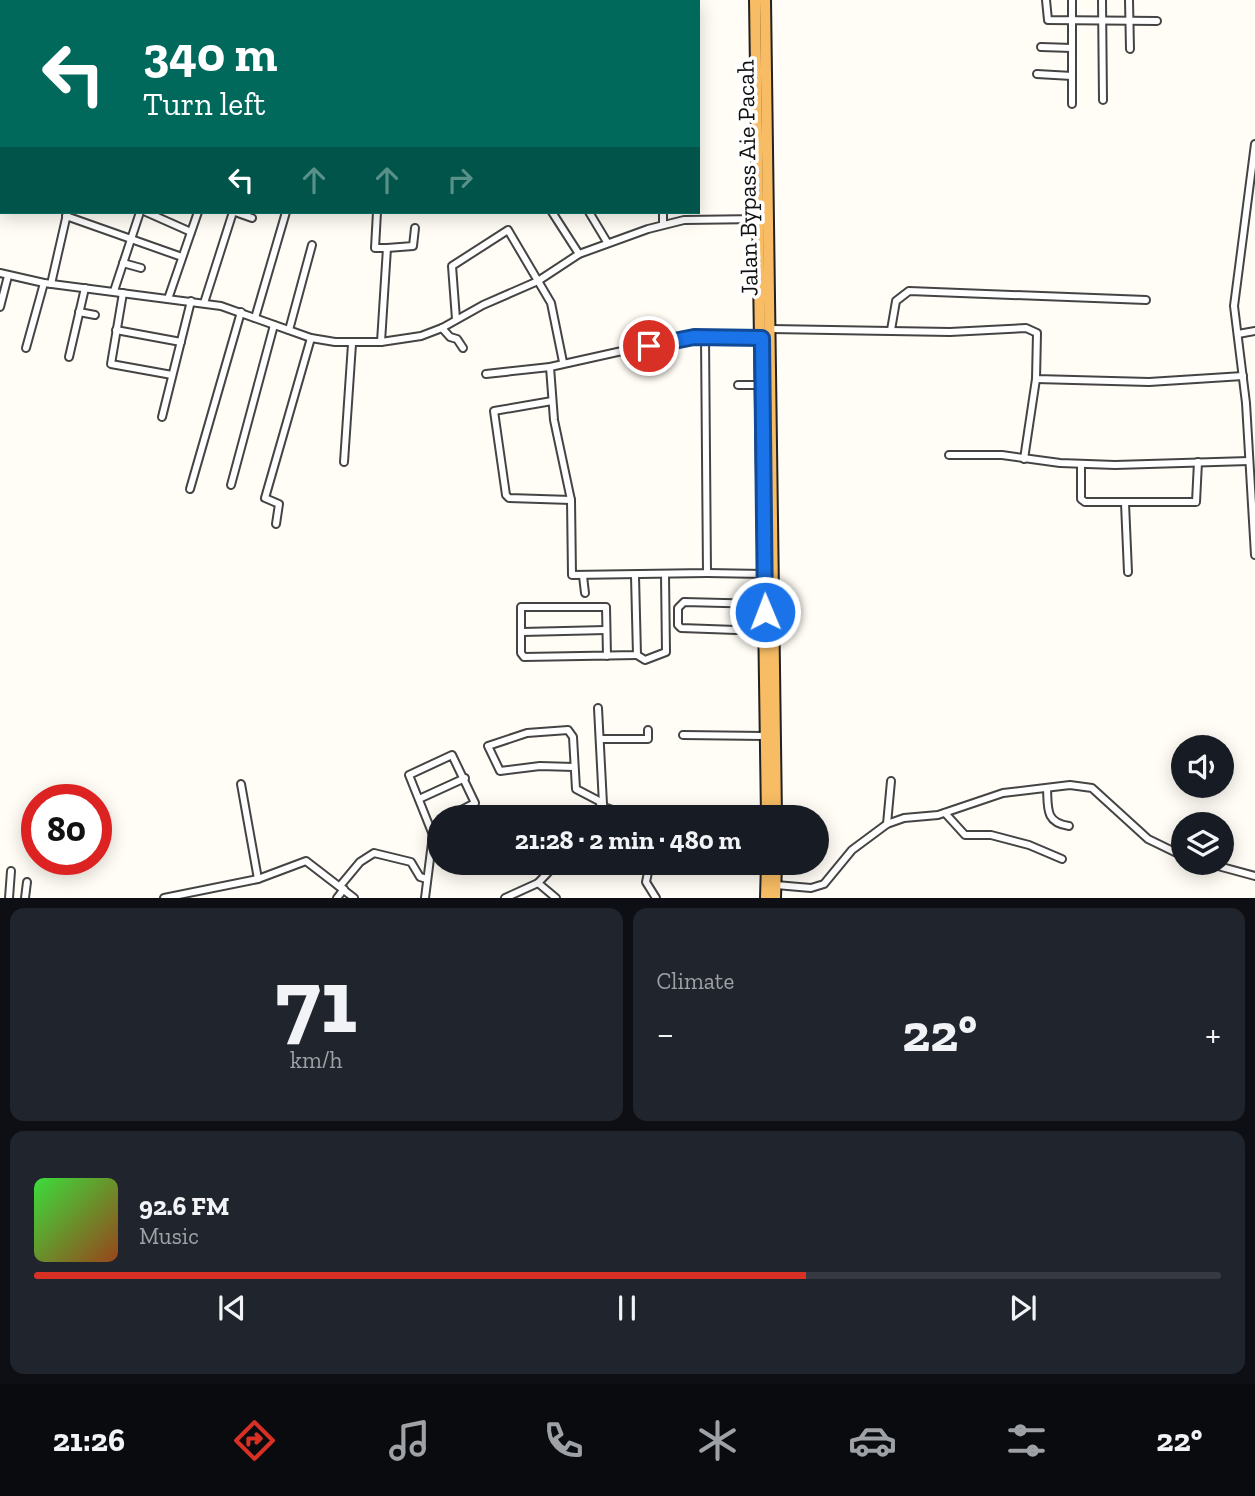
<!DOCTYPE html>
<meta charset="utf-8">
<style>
body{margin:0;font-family:"Zilla Slab",serif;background:#20242c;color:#f1f3f6;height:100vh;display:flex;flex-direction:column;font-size:26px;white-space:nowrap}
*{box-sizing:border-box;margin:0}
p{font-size:23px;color:#9ea1a6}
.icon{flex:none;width:38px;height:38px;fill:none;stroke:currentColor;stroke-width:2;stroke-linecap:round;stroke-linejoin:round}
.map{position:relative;height:898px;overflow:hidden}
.side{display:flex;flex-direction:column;gap:10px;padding:10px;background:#0d0f14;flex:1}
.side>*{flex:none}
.banner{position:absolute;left:0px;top:0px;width:700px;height:214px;box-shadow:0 4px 18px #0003;background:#00695c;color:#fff;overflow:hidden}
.controls{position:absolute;left:1171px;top:735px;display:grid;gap:14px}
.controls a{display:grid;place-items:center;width:63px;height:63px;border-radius:50%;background:#171b24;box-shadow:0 4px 18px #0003;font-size:35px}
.speed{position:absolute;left:21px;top:784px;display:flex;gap:14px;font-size:35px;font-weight:700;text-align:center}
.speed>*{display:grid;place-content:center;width:91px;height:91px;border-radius:50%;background:#171b24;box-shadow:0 4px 18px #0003;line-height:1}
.speed .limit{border:10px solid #d22;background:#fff;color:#111}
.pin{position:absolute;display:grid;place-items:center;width:60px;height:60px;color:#fff;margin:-30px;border:4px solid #fff;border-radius:50%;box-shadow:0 2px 7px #0007}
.me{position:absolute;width:77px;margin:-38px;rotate:359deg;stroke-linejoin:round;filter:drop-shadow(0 0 5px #0008)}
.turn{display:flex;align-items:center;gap:24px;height:147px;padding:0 28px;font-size:32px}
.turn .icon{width:91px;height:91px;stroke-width:2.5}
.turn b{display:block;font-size:49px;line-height:60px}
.lanes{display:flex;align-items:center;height:66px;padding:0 28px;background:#0003;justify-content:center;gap:35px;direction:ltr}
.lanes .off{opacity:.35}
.big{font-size:52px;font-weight:800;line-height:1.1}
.side .tile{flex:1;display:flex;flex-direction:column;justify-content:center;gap:10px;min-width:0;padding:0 24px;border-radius:14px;background:#20242c}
.side .dial{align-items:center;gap:0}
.dial b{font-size:91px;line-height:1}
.song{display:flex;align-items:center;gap:21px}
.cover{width:84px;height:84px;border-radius:10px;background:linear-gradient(135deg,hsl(120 70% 55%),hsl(20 70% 35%))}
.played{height:7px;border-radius:4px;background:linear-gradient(90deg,#d93025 65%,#363941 65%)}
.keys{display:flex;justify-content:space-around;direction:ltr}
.heat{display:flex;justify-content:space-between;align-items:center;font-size:38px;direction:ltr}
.side .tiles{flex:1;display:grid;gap:10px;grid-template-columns:1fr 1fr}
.tile:last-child{grid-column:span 2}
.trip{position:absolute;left:427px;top:805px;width:402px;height:70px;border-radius:35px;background:#171b24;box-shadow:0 4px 18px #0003;font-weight:800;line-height:70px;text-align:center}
.tab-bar{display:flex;height:112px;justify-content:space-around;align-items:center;background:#090b0e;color:#9ea1a6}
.tab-bar .icon{width:49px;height:49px}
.tab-bar .active{color:#d93025}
.tab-bar b{font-size:32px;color:#f1f3f6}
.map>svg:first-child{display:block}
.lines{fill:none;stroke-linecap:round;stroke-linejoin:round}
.minor-casing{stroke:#444;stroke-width:10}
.trunk-casing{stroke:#222;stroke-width:14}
.minor{stroke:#fff;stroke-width:6}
.trunk{stroke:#f7bc64;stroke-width:10}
.route-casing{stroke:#114b97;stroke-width:18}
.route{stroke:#1a73e8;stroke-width:12}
.labels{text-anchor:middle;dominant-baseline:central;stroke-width:7;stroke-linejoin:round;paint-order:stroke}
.street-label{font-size:24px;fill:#111;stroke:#fff}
</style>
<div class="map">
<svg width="1255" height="898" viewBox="0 0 1255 898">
<rect width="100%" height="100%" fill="#fffdf5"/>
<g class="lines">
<g class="minor-casing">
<g id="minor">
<path d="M 225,0 L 232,2"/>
<path d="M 462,0 L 462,2"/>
<path d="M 1046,0 L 1048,20 L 1157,21"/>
<path d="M 1072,0 L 1072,104"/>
<path d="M 1102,0 L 1103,100"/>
<path d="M 1129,0 L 1130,49"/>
<path d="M 150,2 L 150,0"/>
<path d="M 274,2 L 274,0"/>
<path d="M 310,2 L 310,0"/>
<path d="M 0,21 L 2,22"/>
<path d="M 1041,47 L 1072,48"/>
<path d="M 1037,74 L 1072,76"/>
<path d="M 1255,144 L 1234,306 L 1246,403 L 1255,555"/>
<path d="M 146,212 L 191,232"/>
<path d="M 235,212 L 252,218"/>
<path d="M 377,212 L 375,248 L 387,248 L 381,342"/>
<path d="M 552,212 L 579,254"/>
<path d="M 589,212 L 607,242"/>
<path d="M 663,212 L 663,224"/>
<path d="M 66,216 L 182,257"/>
<path d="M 387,248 L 413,246 L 415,228"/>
<path d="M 123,263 L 141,268"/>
<path d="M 0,273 L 44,283 L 221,306 L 311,338 L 335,342 L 381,342 L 421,336 L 442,328 L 483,305 L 538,281 L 579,254 L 648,229 L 684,220 L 760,219"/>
<path d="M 51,284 L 67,214"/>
<path d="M 114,291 L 140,212"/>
<path d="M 123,293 L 111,364 L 172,375"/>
<path d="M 168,299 L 198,212"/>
<path d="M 204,303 L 233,212"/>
<path d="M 0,307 L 8,276"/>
<path d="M 79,312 L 95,315"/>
<path d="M 255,318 L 286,212"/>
<path d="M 456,319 L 452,266 L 508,230 L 551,303 L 563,362"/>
<path d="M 442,328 L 450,337 L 457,339 L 463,348"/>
<path d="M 771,329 L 950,332 L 1026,328 L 1037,333 L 1036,379 L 1149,382 L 1243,376"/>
<path d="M 116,330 L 181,342"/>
<path d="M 289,330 L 312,245"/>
<path d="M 891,330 L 896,301 L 909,291 L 1146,300"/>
<path d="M 1238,334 L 1255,331"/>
<path d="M 705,336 L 707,573 L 572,575 L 571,500 L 554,420 L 550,367 L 676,339 L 705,336 L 762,338"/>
<path d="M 26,348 L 44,283"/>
<path d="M 69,357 L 85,288"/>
<path d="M 486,374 L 550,367"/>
<path d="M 738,385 L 761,385"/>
<path d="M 552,401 L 494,411 L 506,495 L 509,498 L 571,500"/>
<path d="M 162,417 L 191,301"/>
<path d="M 949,455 L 1002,455 L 1060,463 L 1115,465 L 1249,461"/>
<path d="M 1024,459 L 1036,379"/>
<path d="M 344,462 L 352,344"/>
<path d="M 1081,464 L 1081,499 L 1085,502 L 1196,502 L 1198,462"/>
<path d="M 231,485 L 274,325"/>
<path d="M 190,489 L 241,312"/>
<path d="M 1125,503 L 1128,572"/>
<path d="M 276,524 L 279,504 L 265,498 L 311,338"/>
<path d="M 707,573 L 764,574"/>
<path d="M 583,576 L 585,593"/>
<path d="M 751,604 L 751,631"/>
<path d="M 765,604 L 684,602 L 678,608 L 678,625 L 681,628 L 765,631"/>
<path d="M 522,632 L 606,630"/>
<path d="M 637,655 L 645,660 L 666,652 L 665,575"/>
<path d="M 607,656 L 606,607 L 521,607 L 521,653 L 524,657 L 637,655 L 635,576"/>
<path d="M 598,708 L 603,804"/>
<path d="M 683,735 L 766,736"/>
<path d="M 600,739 L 648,739 L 648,730"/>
<path d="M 574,767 L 540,766 L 500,771 L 488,746 L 527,733 L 568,730 L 573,737 L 576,789 L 599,801 L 601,806"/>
<path d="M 241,784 L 258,879"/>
<path d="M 1047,788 C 1048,808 1045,823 1069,826"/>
<path d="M 419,799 L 465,778"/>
<path d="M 945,813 L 965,835 L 991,835 L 1029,845 L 1062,859"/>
<path d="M 590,817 L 601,806 L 632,817"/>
<path d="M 887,824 L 891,781"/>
<path d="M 650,863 L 646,882 L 656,898"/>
<path d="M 755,863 L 767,873"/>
<path d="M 1207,863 L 1255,876"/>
<path d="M 538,883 L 556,898"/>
<path d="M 776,885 L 811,888 L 824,884 L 852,850 L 887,824 L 904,818 L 938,815 L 1003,793 L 1070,785 L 1092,788 L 1148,839 L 1183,856"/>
<path d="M 340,886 L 360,862 L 374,853 L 411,862 L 420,877 L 427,879"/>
<path d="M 9,898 L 11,871"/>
<path d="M 25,898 L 27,882"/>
<path d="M 164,898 L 258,879 L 306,861 L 354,898"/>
<path d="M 337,898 L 344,889"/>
<path d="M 425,898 L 433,835 L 409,775 L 452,755 L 475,803 L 448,817"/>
<path d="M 505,898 L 538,883 L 557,863"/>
</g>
</g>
<g class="trunk-casing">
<g id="trunk">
<path d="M 755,0 L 767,817"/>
<path d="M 765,0 L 776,817"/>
<path d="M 766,898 L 767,863"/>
<path d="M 775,898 L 776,863"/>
</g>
</g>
<use href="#minor" class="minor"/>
<use href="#trunk" class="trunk"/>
</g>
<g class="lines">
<g class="route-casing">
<path id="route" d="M 649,346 L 694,337 L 762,338 L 765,612"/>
</g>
<use href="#route" class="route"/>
</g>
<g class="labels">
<g class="street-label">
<text transform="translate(747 178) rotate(-91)">Jalan Bypass Aie Pacah</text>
</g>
</g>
</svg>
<div class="controls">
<a><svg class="icon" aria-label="sound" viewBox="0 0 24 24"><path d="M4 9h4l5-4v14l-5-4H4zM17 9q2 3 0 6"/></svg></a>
<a><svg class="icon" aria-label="layers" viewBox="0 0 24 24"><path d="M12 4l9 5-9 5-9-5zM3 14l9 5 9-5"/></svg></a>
</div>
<div class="speed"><div class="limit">80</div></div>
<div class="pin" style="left:649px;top:346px;background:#d93025"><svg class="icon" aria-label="arrive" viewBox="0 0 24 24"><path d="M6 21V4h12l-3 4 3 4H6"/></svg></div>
<svg class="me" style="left:765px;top:612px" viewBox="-20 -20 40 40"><circle r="17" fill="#1a73e8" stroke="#fff" stroke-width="3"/><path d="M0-11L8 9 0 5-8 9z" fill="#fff"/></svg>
<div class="trip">21:28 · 2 min · 480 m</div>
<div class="banner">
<div class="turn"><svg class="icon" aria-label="left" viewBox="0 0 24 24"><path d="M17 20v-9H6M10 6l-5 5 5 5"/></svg><div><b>340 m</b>Turn left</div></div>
<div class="lanes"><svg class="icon" aria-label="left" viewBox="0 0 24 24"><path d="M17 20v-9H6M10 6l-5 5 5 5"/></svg><svg class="icon off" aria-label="ahead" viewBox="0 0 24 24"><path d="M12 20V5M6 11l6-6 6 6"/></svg><svg class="icon off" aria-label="ahead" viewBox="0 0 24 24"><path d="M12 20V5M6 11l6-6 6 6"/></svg><svg class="icon off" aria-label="right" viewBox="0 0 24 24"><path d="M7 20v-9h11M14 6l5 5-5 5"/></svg></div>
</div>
</div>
<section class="side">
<div class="tiles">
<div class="tile dial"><b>71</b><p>km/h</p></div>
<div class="tile"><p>Climate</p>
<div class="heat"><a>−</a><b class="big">22°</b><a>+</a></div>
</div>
<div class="tile">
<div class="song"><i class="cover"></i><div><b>92.6 FM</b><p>Music</p></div></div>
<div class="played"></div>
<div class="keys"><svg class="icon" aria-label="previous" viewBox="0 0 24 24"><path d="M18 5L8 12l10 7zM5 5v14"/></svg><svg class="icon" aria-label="pause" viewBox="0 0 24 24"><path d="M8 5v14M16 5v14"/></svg><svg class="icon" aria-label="next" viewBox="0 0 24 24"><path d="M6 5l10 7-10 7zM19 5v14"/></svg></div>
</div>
</div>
</section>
<nav class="tab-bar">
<b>21:26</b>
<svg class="icon active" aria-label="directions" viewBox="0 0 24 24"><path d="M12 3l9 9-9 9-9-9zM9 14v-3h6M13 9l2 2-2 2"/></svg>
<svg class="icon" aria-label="music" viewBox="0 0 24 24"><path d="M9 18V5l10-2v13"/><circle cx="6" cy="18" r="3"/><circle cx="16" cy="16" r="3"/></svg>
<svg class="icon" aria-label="phone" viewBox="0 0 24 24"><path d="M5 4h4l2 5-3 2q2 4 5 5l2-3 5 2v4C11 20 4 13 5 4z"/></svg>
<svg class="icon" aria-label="climate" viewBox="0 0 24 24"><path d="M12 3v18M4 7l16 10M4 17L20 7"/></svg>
<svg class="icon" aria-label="car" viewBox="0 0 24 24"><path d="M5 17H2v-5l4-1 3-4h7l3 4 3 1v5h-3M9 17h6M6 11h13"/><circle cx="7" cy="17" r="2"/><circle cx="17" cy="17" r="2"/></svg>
<svg class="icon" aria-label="filters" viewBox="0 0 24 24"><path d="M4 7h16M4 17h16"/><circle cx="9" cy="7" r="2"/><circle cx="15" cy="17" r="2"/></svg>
<b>22°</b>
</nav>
